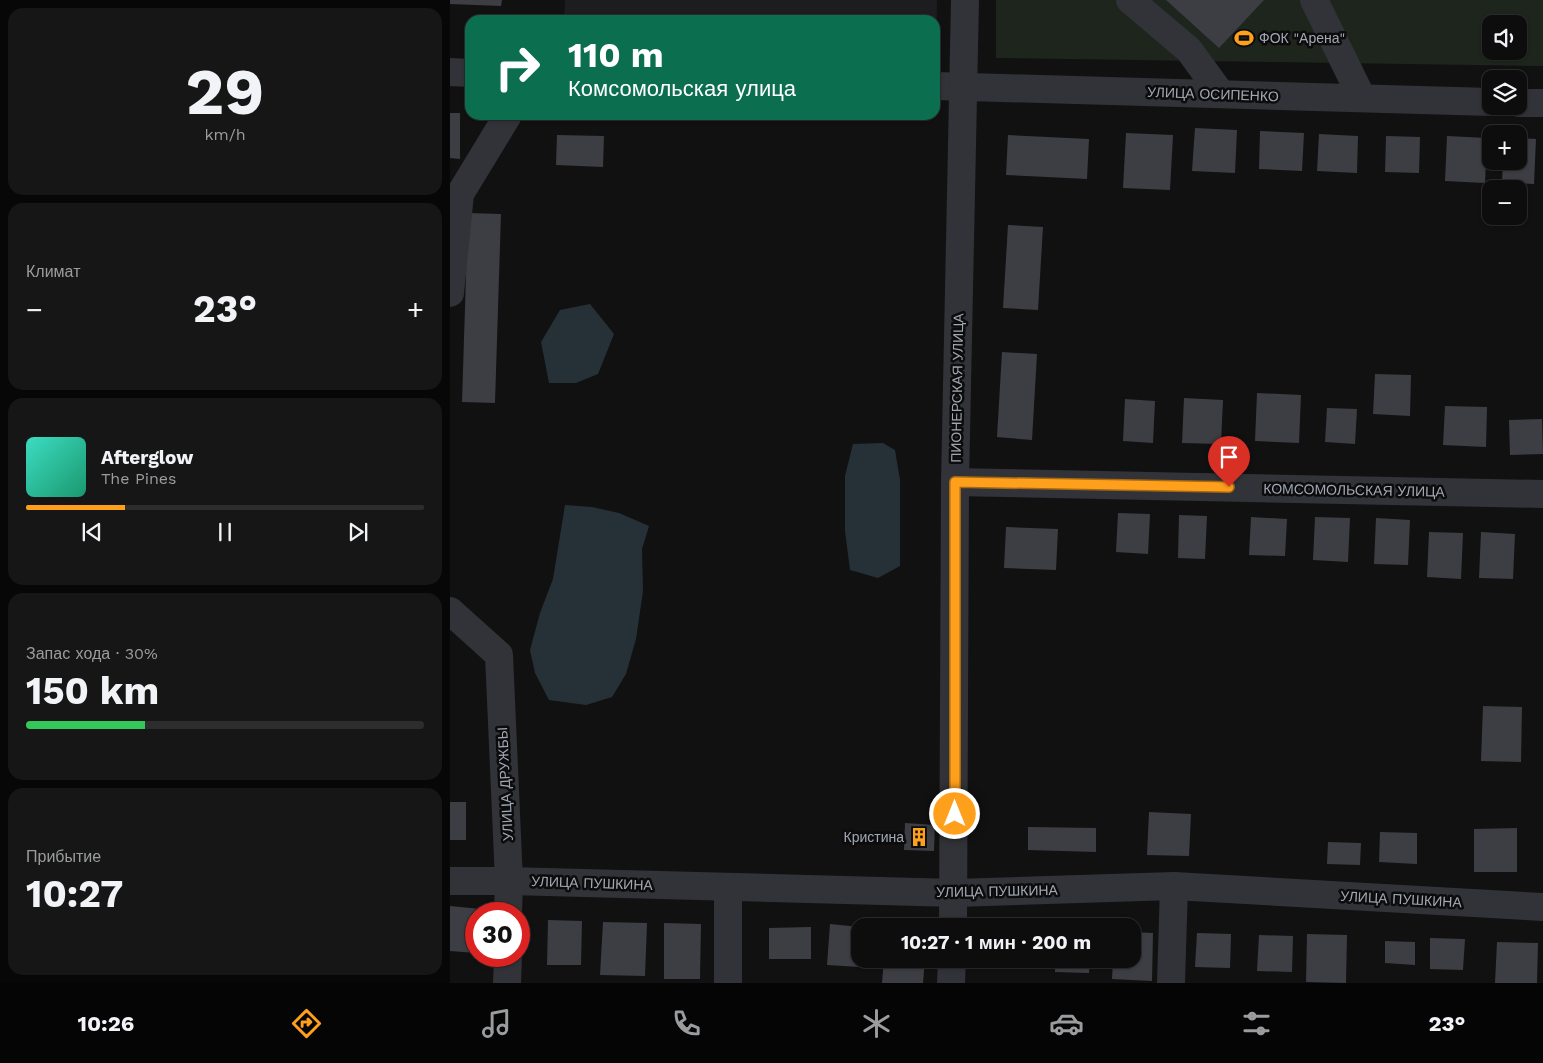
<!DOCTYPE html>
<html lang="ru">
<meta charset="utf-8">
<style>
body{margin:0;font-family:"Work Sans",sans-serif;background:#161617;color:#f1f3f6;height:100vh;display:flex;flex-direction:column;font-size:19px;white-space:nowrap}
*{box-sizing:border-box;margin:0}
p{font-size:16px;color:#9a9c9e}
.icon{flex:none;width:28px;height:28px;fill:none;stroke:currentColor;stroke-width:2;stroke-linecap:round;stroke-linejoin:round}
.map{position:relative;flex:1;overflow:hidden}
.side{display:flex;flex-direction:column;gap:8px;padding:8px;background:#070708;width:450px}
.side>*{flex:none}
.guide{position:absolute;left:15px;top:15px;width:475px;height:105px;border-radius:15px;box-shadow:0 1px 4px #0004,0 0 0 1px #2d2d2e;background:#0b6e4f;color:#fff;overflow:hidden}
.fabs{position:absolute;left:1032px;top:15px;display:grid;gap:10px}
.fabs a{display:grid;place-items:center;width:45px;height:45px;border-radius:10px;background:#0d0d0e;box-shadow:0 1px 4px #0004,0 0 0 1px #2d2d2e;font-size:25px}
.speed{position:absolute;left:15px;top:902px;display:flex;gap:10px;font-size:25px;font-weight:700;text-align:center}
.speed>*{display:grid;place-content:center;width:65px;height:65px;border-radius:50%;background:#0d0d0e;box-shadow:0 1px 4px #0004,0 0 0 1px #2d2d2e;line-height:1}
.speed .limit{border:8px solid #d22;background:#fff;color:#111}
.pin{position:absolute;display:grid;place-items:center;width:42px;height:42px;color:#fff;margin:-51px -21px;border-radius:50% 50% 50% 0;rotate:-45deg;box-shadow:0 0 5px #0007}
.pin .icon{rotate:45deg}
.me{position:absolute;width:55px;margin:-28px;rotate:0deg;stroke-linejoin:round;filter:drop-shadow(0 0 4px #0008)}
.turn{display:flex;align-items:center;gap:18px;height:105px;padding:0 20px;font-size:22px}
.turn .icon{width:65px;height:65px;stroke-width:2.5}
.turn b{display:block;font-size:35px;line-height:42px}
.big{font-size:38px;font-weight:700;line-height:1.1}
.side .tile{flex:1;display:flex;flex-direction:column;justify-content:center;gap:8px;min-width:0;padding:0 18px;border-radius:15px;background:#161617}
.side .dial{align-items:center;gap:0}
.dial b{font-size:65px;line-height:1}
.song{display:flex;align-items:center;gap:15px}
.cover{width:60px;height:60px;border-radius:8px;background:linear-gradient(135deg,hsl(170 70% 55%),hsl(160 70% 35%))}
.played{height:5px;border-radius:2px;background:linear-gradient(90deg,#ffa01c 25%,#2d2d2e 25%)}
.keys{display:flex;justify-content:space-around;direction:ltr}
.heat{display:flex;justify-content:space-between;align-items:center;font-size:28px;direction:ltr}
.charge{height:8px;border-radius:4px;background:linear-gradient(90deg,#34c759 30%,#2d2d2e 0)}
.trip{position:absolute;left:401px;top:918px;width:290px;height:50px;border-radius:15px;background:#0d0d0e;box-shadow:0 1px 4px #0004,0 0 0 1px #2d2d2e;font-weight:700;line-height:50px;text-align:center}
.dock{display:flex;height:80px;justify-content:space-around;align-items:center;background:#050506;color:#9a9c9e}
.dock .icon{width:35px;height:35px}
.dock .active{color:#ffa01c}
.dock b{font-size:22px;color:#f1f3f6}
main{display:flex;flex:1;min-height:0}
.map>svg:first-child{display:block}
.built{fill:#1d1d1f}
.green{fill:#1d251d;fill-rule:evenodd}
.water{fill:#263137}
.building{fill:#3d3e43}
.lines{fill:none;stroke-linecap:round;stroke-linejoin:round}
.minor{stroke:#313338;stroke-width:28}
.route-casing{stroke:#a66812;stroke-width:12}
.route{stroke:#ffa01c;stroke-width:9}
.labels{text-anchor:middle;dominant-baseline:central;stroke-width:5;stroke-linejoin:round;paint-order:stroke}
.poi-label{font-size:14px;fill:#a1a8b4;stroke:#0c0c0d;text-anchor:start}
.street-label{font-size:14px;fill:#a1a8b4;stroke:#0c0c0d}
</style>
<main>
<section class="side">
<div class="tile dial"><b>29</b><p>km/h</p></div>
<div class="tile"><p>Климат</p>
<div class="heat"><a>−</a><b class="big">23°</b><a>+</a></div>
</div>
<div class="tile">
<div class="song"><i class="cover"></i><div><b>Afterglow</b><p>The Pines</p></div></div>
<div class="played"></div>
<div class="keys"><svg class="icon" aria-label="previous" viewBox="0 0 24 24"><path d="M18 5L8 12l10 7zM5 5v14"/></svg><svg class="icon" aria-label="pause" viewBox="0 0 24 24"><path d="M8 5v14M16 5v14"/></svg><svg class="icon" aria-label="next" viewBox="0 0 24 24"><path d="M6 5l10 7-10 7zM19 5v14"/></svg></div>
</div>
<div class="tile"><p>Запас хода · 30%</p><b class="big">150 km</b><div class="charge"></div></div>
<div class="tile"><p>Прибытие</p><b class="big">10:27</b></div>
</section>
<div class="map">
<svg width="1093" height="983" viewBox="0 0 1093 983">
<rect width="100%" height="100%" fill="#111112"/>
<path class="built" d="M 115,0 L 487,0 L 486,60 L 485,20 L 114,20 Z"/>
<path class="green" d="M 546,0 L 1093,0 L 1093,66 L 546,58 ZM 1041,24 L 1069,24 L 1069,51 L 1041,51 Z"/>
<g class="water">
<path d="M 140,304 L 164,334 L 148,374 L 126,383 L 99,383 L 91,342 L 110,310 Z"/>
<path d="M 433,443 L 445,450 L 450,480 L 450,566 L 428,578 L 400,570 L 395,531 L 395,476 L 403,444 Z"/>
<path d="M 115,505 L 142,507 L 169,513 L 199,526 L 192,549 L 193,591 L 186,639 L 176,674 L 162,697 L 136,705 L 99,700 L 85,673 L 80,650 L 90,613 L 103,579 Z"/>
</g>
<g class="building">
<path d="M 0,0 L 52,0 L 51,6 L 0,4 Z"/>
<path d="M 716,0 L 814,0 L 769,48 Z"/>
<path d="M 0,113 L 10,113 L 10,159 L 0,158 Z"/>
<path d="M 745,128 L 787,130 L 785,173 L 742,171 Z"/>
<path d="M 810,131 L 854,133 L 852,171 L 809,169 Z"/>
<path d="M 676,133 L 723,135 L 720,190 L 673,188 Z"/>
<path d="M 869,134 L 908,136 L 907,173 L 867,171 Z"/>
<path d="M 107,135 L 154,136 L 153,167 L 106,165 Z"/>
<path d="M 558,135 L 639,139 L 637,179 L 556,175 Z"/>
<path d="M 936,136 L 970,137 L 969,173 L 935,172 Z"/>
<path d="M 997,136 L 1037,138 L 1035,183 L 995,181 Z"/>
<path d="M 1069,138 L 1086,139 L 1084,184 L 1052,182 L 1053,161 L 1069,161 Z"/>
<path d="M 18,213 L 51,214 L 45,403 L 12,402 Z"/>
<path d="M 558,225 L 593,227 L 588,310 L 553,308 Z"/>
<path d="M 552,352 L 587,354 L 582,440 L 547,437 Z"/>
<path d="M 925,374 L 961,375 L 960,416 L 923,414 Z"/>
<path d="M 807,393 L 851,395 L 849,443 L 805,441 Z"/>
<path d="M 734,398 L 773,400 L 771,444 L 732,443 Z"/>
<path d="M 675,399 L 705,401 L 703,443 L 673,441 Z"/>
<path d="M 995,406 L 1037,407 L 1036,447 L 993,445 Z"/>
<path d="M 877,408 L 907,409 L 905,444 L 875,442 Z"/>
<path d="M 1092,419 L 1093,454 L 1060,455 L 1059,420 Z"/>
<path d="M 668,513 L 700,514 L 698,554 L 666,552 Z"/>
<path d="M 729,515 L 757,516 L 755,559 L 728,558 Z"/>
<path d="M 801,517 L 837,519 L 835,556 L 799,555 Z"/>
<path d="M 865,517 L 900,518 L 898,562 L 863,560 Z"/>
<path d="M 926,518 L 960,520 L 958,565 L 924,564 Z"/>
<path d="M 556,527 L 608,529 L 606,570 L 554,568 Z"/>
<path d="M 979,532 L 1013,533 L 1011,579 L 977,577 Z"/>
<path d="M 1031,532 L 1065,534 L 1063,579 L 1029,578 Z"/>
<path d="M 1033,706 L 1072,707 L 1071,762 L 1031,761 Z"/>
<rect x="0" y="802" width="16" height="38"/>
<path d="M 699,812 L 741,814 L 739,856 L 697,855 Z"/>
<path d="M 455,823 L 485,825 L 484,851 L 454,850 Z"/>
<path d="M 578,827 L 646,828 L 646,852 L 578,850 Z"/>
<path d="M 1067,828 L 1067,872 L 1024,872 L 1024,829 Z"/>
<path d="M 930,832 L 967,833 L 967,864 L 929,862 Z"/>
<path d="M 878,842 L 911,843 L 910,865 L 877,864 Z"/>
<path d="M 0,906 L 31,909 L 31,914 L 26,914 L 26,953 L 0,951 Z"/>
<path d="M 98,920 L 132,921 L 131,965 L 97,965 Z"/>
<path d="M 153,922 L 197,923 L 195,976 L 150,975 Z"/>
<path d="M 214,923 L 251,924 L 250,979 L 214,979 Z"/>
<path d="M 380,924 L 410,927 L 409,967 L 377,965 Z"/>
<path d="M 361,927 L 361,959 L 319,959 L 319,928 Z"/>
<path d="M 682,932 L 703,933 L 702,981 L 662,979 L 663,959 L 682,959 Z"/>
<path d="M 747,933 L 781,934 L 780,968 L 745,967 Z"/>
<path d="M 857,934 L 897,935 L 896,983 L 856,982 Z"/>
<path d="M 809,935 L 843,936 L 842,972 L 807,971 Z"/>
<path d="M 980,938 L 1015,939 L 1013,970 L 980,969 Z"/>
<path d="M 935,941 L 965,942 L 965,965 L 935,963 Z"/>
<path d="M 1047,942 L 1088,943 L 1087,983 L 1045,983 Z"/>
<path d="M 434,959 L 475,959 L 473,983 L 432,983 Z"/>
<rect x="536" y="959" width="31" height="9"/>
<path d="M 605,959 L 640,959 L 639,973 L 605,972 Z"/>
</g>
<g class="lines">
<g class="minor">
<path d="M 680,0 L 739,50 L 771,94"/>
<path d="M 864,0 L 912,98"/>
<path d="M 0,72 L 20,73"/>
<path d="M 485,86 L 1041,102"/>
<path d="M 1069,103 L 1093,103"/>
<path d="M 0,293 L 10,194 L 58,115"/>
<path d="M 505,482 L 1093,494"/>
<path d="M 0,611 L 49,655 L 59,881 L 58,914"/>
<path d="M 0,881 L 59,881 L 505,893 L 724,886 L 1093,907"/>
<path d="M 503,926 L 505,482 L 515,0"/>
<path d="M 57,983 L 58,956"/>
<path d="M 278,983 L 278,887"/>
<path d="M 501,983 L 502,959"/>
<path d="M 721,983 L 724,886"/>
</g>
</g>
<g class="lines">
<g class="route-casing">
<path id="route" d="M 505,814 L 505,482 L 779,487"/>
</g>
<use href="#route" class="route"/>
</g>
<defs>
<g id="stadium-bare" transform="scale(1.5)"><path d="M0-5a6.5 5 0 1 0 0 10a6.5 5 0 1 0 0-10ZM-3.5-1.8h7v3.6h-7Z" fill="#ffa01c" stroke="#0c0c0d" stroke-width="2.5" paint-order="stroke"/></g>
<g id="building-bare" transform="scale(1.5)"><path d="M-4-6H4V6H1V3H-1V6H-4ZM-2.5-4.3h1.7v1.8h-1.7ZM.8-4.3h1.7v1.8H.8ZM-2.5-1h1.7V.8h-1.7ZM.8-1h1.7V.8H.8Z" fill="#ffa01c" stroke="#0c0c0d" stroke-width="2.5" paint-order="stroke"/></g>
</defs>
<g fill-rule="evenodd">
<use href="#stadium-bare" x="794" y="38"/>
<use href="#building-bare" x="469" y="837"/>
</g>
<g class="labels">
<g class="poi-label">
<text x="809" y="38">ФОК "Арена"</text>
<text x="454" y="837" text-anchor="end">Кристина</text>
</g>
<g class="street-label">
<text transform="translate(763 94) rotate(2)">УЛИЦА ОСИПЕНКО</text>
<text transform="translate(507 388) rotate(-89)">ПИОНЕРСКАЯ УЛИЦА</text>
<text transform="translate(904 490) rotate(1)">КОМСОМОЛЬСКАЯ УЛИЦА</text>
<text transform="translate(55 784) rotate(-93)">УЛИЦА ДРУЖБЫ</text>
<text transform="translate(142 883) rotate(2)">УЛИЦА ПУШКИНА</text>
<text transform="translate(547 891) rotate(-1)">УЛИЦА ПУШКИНА</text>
<text transform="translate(951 899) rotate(3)">УЛИЦА ПУШКИНА</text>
</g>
</g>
</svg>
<div class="fabs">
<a><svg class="icon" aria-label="sound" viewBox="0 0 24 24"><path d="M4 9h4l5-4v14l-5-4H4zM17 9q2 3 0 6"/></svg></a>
<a><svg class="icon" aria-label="layers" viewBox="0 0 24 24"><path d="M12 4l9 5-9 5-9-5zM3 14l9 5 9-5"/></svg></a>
<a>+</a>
<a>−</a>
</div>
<div class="speed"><div class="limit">30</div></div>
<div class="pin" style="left:779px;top:487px;background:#d93025"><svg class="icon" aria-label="arrive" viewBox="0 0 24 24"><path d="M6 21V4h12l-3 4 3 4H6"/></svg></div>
<svg class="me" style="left:505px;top:814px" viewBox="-20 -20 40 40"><circle r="17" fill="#ffa01c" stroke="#fff" stroke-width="3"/><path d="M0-11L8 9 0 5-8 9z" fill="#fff"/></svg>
<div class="trip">10:27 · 1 мин · 200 m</div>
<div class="guide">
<div class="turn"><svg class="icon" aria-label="right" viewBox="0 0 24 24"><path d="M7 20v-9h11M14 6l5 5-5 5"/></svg><div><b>110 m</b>Комсомольская улица</div></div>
</div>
</div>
</main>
<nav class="dock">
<b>10:26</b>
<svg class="icon active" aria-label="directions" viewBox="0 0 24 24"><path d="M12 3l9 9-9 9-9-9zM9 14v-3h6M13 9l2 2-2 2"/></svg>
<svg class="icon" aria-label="music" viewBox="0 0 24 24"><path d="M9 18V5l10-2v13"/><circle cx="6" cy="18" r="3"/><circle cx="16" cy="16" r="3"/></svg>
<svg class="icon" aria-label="phone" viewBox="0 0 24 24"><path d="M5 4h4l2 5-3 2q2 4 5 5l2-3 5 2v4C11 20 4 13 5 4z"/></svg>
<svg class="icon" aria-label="climate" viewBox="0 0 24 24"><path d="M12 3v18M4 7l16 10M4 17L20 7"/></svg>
<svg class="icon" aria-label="car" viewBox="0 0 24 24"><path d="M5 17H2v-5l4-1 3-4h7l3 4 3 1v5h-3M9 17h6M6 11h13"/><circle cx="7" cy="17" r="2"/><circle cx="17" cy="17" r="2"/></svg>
<svg class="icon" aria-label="filters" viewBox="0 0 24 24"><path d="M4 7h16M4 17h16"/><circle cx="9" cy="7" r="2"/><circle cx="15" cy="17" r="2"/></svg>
<b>23°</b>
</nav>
